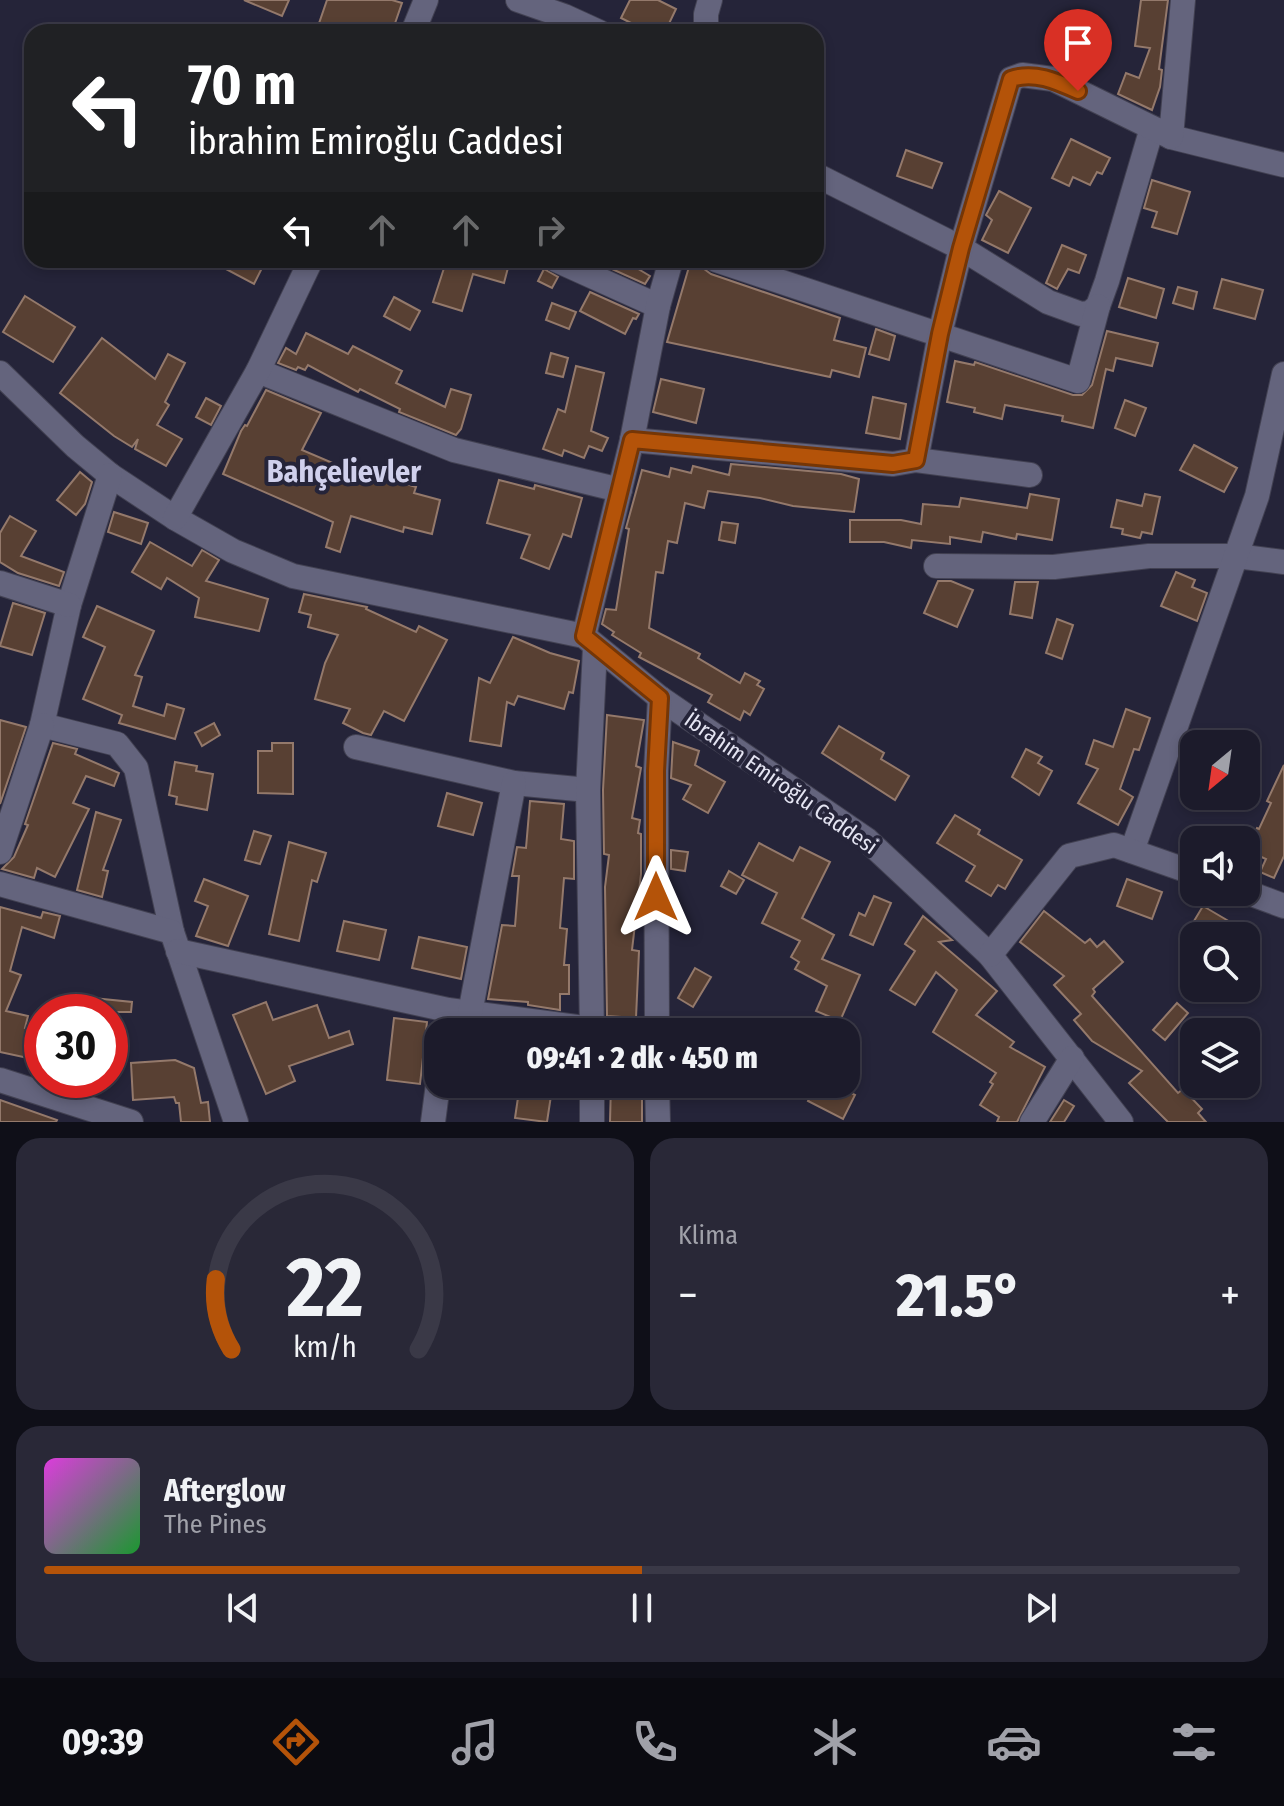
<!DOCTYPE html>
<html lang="tr">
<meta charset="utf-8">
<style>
body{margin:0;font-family:"Fira Sans Condensed",sans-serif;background:#292837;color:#f1f3f6;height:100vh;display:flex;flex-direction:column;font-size:30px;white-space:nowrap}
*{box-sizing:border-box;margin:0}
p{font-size:26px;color:#a0a1a9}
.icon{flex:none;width:44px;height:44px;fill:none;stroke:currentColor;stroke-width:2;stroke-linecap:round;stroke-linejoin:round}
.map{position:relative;height:1122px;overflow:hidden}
.panel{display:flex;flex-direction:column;gap:16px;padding:16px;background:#0f0f18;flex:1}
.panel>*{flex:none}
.banner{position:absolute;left:24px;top:24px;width:800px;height:244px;border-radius:24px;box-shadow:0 4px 12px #0003,0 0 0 2px #3a3947;background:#202124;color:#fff;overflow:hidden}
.needle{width:52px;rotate:209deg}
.fabs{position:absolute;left:1180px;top:730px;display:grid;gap:16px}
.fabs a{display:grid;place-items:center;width:80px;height:80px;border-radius:16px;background:#1c1b2b;box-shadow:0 4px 12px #0003,0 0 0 2px #3a3947;font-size:40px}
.speed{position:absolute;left:24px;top:994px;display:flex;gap:16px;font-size:40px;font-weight:700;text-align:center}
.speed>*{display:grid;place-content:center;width:104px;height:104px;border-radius:50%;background:#1c1b2b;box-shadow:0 4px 12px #0003,0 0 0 2px #3a3947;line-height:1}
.speed .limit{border:12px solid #d22;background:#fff;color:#111}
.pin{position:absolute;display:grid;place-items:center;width:68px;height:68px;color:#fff;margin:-82px -34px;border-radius:50% 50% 50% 0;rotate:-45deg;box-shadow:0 0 8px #0007}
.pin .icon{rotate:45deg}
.me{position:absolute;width:88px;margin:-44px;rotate:0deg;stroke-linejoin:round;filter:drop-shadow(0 0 6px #0008)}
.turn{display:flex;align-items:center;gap:28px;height:168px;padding:0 32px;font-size:36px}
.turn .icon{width:104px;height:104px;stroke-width:2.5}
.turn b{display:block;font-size:56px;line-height:68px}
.lanes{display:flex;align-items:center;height:76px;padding:0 32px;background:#0003;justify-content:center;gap:40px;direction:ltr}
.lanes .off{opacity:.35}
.big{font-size:60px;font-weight:800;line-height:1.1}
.panel .tile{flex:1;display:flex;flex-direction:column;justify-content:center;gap:12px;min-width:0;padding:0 28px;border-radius:24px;background:#292837}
.panel .dial{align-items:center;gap:0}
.dial svg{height:208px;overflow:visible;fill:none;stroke:#3a3947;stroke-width:7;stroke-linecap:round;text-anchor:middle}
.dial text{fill:#f1f3f6;stroke:none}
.song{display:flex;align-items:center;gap:24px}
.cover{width:96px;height:96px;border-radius:12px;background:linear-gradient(135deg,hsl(300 70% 55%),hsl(130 70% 35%))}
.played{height:8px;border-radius:4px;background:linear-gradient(90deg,#b45309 50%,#3a3947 50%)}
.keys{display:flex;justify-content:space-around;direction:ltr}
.heat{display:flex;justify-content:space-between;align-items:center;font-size:44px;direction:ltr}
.panel .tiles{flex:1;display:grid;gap:16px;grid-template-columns:1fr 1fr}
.tile:last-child{grid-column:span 2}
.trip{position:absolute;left:424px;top:1018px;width:436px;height:80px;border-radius:24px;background:#1c1b2b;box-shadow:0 4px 12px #0003,0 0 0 2px #3a3947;font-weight:800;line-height:80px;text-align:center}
.tab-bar{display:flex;height:128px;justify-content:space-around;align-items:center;background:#0b0b11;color:#a0a1a9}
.tab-bar .icon{width:56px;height:56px}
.tab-bar .selected{color:#b45309}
.tab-bar b{font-size:36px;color:#f1f3f6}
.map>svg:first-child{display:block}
.building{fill:#584033;stroke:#94796b;stroke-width:2}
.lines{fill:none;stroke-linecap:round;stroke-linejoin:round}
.minor-casing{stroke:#424152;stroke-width:26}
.minor{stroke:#64647d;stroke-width:24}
.route-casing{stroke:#753606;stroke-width:20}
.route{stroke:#b45309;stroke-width:14}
.labels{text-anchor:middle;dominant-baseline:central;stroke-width:8;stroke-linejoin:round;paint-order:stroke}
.street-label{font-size:22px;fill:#e4e4f2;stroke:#252439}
.district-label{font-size:30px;font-weight:bold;fill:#d0d0ec;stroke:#252439}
</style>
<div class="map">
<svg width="1284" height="1122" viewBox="0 0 1284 1122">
<rect width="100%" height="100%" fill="#252439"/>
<g class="building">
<path d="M 244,0 L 289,0 L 282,16 Z"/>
<path d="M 327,0 L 392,0 L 402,3 L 392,32 L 316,32 Z"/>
<path d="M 630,0 L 658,0 L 676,9 L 665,32 L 649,32 L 621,18 Z"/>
<path d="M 1141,0 L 1168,0 L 1159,69 L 1162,70 L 1160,87 L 1152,110 L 1118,94 L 1126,73 L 1139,78 L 1150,48 L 1135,46 Z"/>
<path d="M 1071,139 L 1110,158 L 1102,174 L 1097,172 L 1090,185 L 1073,177 L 1069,186 L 1052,178 Z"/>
<path d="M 906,150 L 942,163 L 932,188 L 897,176 Z"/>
<path d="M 1152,180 L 1190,192 L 1177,234 L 1152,227 L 1157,212 L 1144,208 Z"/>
<path d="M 999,191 L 1031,208 L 1008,253 L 982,240 L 992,220 L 986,215 Z"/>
<path d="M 1062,245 L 1086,255 L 1079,273 L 1068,269 L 1057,289 L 1046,283 Z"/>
<path d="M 209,260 L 266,260 L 254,284 Z"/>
<path d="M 441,260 L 510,260 L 504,283 L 473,274 L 462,311 L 433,302 L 445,265 L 441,264 Z"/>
<path d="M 592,260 L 623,260 L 650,276 L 645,284 Z"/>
<path d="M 691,260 L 701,260 L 704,269 L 711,274 L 840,318 L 834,340 L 866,348 L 859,377 L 832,370 L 830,377 L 667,342 Z"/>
<path d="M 544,269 L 558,277 L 552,288 L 538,281 Z"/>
<path d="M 1128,278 L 1164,289 L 1156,318 L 1119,307 Z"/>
<path d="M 1222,279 L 1263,290 L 1255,319 L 1214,308 Z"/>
<path d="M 1178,287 L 1197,292 L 1193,309 L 1173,303 Z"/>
<path d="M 590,292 L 639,314 L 636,319 L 633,318 L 625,334 L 580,311 Z"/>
<path d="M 25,296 L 75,327 L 53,362 L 3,332 Z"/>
<path d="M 394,297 L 420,311 L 410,330 L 384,316 Z"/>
<path d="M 552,303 L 576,312 L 569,329 L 546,320 Z"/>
<path d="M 876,329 L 895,336 L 889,360 L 869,354 Z"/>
<path d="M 1107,331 L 1158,343 L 1152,366 L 1116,358 L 1113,371 L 1106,369 L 1093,428 L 1062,421 L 1063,416 L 1005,405 L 1002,419 L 974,412 L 975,408 L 947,402 L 955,361 L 974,365 L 975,362 L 1073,395 L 1082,395 L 1092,385 Z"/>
<path d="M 306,333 L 348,354 L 353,346 L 402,371 L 396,383 L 445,407 L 451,389 L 471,395 L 461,429 L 456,435 L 399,412 L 400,409 L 360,389 L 358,392 L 308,365 L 305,370 L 298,367 L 296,370 L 278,363 L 286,348 L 296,354 Z"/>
<path d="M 102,338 L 155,379 L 168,354 L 185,363 L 165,402 L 169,405 L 157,425 L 182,439 L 166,466 L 135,449 L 138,439 L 132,447 L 114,436 L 60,393 Z"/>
<path d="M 551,353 L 568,358 L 563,377 L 546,373 Z"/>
<path d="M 576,366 L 604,373 L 591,431 L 608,438 L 602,451 L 589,446 L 584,458 L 564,450 L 562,456 L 543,449 L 558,409 L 565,412 Z"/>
<path d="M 661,379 L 704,389 L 696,423 L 653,412 Z"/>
<path d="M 266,390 L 321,413 L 302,450 L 349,470 L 350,467 L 416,487 L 414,493 L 440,500 L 432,534 L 404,527 L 403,532 L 351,516 L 340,552 L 326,547 L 333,522 L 223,474 L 241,431 L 245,425 L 247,426 Z"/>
<path d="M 873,397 L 906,404 L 900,439 L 866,433 Z"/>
<path d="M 206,398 L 221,406 L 211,425 L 196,417 Z"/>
<path d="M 1125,400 L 1146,408 L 1135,436 L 1115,428 Z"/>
<path d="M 1194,445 L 1237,468 L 1224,492 L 1180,470 Z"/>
<path d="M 731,464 L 841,474 L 859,479 L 854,512 L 793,506 L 760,498 L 708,491 L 704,508 L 685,503 L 677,543 L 668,541 L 663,573 L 656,572 L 649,628 L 700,654 L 698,658 L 740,683 L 745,673 L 760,681 L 757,685 L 764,689 L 750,715 L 744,711 L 740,720 L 708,702 L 712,695 L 639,657 L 641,653 L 612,635 L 614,632 L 602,624 L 606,609 L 616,610 L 629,529 L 626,528 L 642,470 L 669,477 L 671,468 L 691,473 L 693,466 L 729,475 Z"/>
<path d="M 80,472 L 92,482 L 85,504 L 76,515 L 57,500 Z"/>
<path d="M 499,480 L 534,489 L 535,485 L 582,498 L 571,537 L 563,534 L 549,569 L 521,558 L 530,535 L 487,523 Z"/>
<path d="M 1030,494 L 1059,499 L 1052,540 L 1017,534 L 1016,539 L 983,532 L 981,542 L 950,537 L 950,544 L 912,540 L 911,548 L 884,542 L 850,542 L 850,520 L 901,520 L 921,524 L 923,504 L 959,507 L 961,498 L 1027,508 Z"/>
<path d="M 1145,494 L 1160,497 L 1152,534 L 1142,532 L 1140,538 L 1122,534 L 1123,529 L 1111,527 L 1117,500 L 1142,506 Z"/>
<path d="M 114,512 L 148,523 L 141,544 L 108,532 Z"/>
<path d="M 10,516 L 36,531 L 21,556 L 64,572 L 59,586 L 18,573 L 0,562 L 0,533 Z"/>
<path d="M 722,522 L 738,524 L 735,543 L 719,540 Z"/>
<path d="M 150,542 L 192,566 L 202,550 L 219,560 L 206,581 L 268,599 L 259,631 L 195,617 L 199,598 L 167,578 L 161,589 L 132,572 Z"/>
<path d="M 1176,572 L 1195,580 L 1192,587 L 1207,593 L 1197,621 L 1161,606 Z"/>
<path d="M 938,581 L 951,581 L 973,590 L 957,627 L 924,613 Z"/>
<path d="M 1015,582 L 1038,582 L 1032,618 L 1010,614 Z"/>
<path d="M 304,594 L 367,607 L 366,609 L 416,632 L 419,626 L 447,640 L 404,721 L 384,711 L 371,735 L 363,733 L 343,723 L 350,709 L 315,699 L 325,663 L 338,635 L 308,627 L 311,615 L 299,612 Z"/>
<path d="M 13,603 L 45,613 L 32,655 L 0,646 Z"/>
<path d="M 97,606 L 154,631 L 135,675 L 142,677 L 133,706 L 164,716 L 167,704 L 184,709 L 175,739 L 119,723 L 122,715 L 83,699 L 105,647 L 83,637 Z"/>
<path d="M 1057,619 L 1073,625 L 1062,659 L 1046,653 Z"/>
<path d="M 513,637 L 550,653 L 579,661 L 573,693 L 569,692 L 564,709 L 518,696 L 514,705 L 507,702 L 501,746 L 470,741 L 479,678 L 490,683 Z"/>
<path d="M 1126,709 L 1150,718 L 1139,750 L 1134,749 L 1120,789 L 1133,797 L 1118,825 L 1078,803 L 1098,769 L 1086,764 L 1094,740 L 1113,747 Z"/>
<path d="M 607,715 L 644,720 L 636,766 L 641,768 L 632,818 L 640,820 L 638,833 L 641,834 L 641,874 L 632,950 L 639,951 L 636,1018 L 607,1016 L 605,887 L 609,855 L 604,854 L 603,790 Z"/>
<path d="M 0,720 L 26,727 L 0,804 Z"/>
<path d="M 214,723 L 220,735 L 202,746 L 195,733 Z"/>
<path d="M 839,726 L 884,753 L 881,759 L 909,776 L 895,800 L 822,753 Z"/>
<path d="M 673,742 L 699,751 L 695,765 L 725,782 L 708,813 L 683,799 L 691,785 L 671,778 Z"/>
<path d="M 53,743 L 77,749 L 75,754 L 119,773 L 114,786 L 86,776 L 73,803 L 89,809 L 55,877 L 37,868 L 34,878 L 2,869 L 14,857 L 28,825 L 25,824 Z"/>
<path d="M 272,743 L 293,743 L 293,794 L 258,793 L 258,751 L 272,751 Z"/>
<path d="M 1026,749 L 1042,757 L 1038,763 L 1052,771 L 1039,795 L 1012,777 Z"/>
<path d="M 175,762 L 197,766 L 196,771 L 213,774 L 207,810 L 176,804 L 177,797 L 169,795 Z"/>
<path d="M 1284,765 L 1284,856 L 1274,878 L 1260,872 L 1266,859 L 1246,850 L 1246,843 L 1249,835 L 1253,836 L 1257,828 L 1259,829 L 1271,803 L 1267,801 Z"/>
<path d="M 447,793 L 482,803 L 473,835 L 438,826 Z"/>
<path d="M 530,801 L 564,804 L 561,839 L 574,841 L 574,879 L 564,878 L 560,928 L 567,929 L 564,965 L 569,965 L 569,994 L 560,994 L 560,1010 L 528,1005 L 528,1002 L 488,999 L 502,925 L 515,926 L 519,876 L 512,876 L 517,847 L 526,848 Z"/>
<path d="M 96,812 L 121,820 L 103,870 L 108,871 L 102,897 L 77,890 Z"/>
<path d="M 955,815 L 980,830 L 978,834 L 1022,860 L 1005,889 L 998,885 L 991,896 L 966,881 L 975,866 L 937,843 Z"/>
<path d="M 254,831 L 271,836 L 260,864 L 245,860 Z"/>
<path d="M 289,842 L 326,853 L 317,882 L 312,880 L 299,941 L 269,934 Z"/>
<path d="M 759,843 L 793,861 L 800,847 L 830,862 L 802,918 L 834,935 L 822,959 L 860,975 L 840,1021 L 816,1011 L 827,986 L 795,969 L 799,962 L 791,957 L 800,941 L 762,923 L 777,893 L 742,875 Z"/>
<path d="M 671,850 L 688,852 L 685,871 L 671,869 Z"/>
<path d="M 729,871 L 744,880 L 736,894 L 721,886 Z"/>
<path d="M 204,879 L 248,896 L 228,946 L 196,936 L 208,906 L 195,901 Z"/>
<path d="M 1127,879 L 1162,892 L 1152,919 L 1117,906 Z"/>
<path d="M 874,896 L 891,903 L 873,945 L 850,935 L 859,913 L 865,916 Z"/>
<path d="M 1203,906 L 1254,936 L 1185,936 Z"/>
<path d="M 0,907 L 41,918 L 43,912 L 60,916 L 54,938 L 22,927 L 10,971 L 21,975 L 6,1011 L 28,1016 L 25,1028 L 42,1032 L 42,1061 L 0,1052 Z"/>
<path d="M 1044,911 L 1085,943 L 1090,939 L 1097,947 L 1104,941 L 1123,962 L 1093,989 L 1095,992 L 1092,996 L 1178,1093 L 1183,1089 L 1202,1109 L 1198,1113 L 1206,1122 L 1168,1122 L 1129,1083 L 1142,1071 L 1092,1041 L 1074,1020 L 1081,1014 L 1054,985 L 1064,976 L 1020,942 Z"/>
<path d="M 923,916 L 952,940 L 939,942 L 997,991 L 976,1015 L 1014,1042 L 1010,1047 L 1045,1067 L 1017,1122 L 997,1122 L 999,1117 L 980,1105 L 993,1084 L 990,1082 L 996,1073 L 933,1032 L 957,990 L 936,972 L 915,1005 L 890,990 L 915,951 L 905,944 Z"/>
<path d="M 344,921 L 386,930 L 379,960 L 337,951 Z"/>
<path d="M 419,937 L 467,947 L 461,979 L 412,968 Z"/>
<path d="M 695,968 L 711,977 L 693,1007 L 678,998 Z"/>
<path d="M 83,997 L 132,1002 L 131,1012 L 81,1012 Z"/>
<path d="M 266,1002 L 273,1020 L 317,1005 L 329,1038 L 349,1031 L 353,1044 L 289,1066 L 295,1081 L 266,1094 L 233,1015 Z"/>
<path d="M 1177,1003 L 1188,1013 L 1165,1040 L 1153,1030 Z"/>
<path d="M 394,1018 L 427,1022 L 420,1084 L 387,1080 Z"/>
<path d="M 175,1060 L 194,1068 L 201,1103 L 208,1102 L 210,1122 L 181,1122 L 179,1103 L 176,1103 L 174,1097 L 133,1100 L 131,1063 Z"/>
<path d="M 520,1084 L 552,1089 L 547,1122 L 515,1118 Z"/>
<path d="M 611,1084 L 642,1084 L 642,1122 L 610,1122 Z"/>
<path d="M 816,1084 L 834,1084 L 855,1095 L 843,1119 L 808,1101 Z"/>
<path d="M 0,1100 L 57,1120 L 56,1122 L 0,1122 Z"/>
<path d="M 1064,1100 L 1074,1106 L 1064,1122 L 1050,1122 Z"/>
</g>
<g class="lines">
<g class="minor-casing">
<g id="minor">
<path d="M 518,0 L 564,16 L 599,32"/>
<path d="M 413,32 L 426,0"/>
<path d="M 706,32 L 706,14 L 710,0"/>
<path d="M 1171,137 L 1284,165"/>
<path d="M 816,175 L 961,248 L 1048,302 L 1081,314 L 1090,313 L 1098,306 L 1107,281 L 1152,128"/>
<path d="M 556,260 L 658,306"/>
<path d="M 716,260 L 1078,381 L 1098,306"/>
<path d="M 258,371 L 454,450 L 620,490"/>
<path d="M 0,373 L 75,446 L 110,475 L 175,518 L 233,551 L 293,576 L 584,636 L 660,698 L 867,840 L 990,955 L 1121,1122"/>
<path d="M 632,440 L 893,464 L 916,460 L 940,334 L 961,248 L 1011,79 L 1022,75 L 1053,79 L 1171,137 L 1183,0"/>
<path d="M 916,460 L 1030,475"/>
<path d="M 110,475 L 69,605 L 42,725 L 117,744 L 136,768 L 172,932 L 236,1122"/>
<path d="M 175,518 L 258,371 L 311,260"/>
<path d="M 936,566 L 1054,567 L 1149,556 L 1236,556 L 1284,562"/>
<path d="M 0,583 L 69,605"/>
<path d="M 584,636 L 632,440 L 658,306 L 671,260"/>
<path d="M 356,747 L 514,783 L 588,790"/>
<path d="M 1132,851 L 1257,496 L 1284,374"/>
<path d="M 0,852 L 42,725"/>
<path d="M 0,884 L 172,932"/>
<path d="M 1246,892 L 1284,906"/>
<path d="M 178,951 L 448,1010 L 592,1029"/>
<path d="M 990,955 L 1069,856 L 1114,845 L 1194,873"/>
<path d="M 470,1013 L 514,783"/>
<path d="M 592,1032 L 588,790 L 595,648"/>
<path d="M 657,1032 L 656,771 L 660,698"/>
<path d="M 0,1080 L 131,1122"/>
<path d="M 657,1084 L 658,1122"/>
<path d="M 433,1122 L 438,1084"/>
<path d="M 592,1122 L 592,1084"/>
<path d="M 1032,1122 L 1072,1058"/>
</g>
</g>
<use href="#minor" class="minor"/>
</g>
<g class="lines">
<g class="route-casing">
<path id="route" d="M 656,897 L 656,771 L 660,698 L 584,636 L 632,440 L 893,464 L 916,460 L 940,334 L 961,248 L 1011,79 C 1034,71 1056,81 1078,91"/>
</g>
<use href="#route" class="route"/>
</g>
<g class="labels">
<g class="street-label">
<text transform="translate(781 783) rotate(35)">İbrahim Emiroğlu Caddesi</text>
</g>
<g class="district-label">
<text x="344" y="472">Bahçelievler</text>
</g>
</g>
</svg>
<div class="fabs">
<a><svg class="needle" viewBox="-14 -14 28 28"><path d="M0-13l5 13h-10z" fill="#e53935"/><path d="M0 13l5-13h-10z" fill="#a0a1a9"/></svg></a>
<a><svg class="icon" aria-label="sound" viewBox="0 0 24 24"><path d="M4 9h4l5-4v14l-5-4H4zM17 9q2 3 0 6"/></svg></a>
<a><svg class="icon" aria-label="search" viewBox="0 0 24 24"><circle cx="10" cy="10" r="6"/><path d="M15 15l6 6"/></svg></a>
<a><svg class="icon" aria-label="layers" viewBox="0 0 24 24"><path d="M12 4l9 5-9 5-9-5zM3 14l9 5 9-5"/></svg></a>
</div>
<div class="speed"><div class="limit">30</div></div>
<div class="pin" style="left:1078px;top:91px;background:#d93025"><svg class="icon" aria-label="arrive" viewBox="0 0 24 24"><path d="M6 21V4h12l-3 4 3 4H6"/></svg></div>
<svg class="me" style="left:656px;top:897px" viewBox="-20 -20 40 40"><path d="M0-17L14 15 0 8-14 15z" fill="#b45309" stroke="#fff" stroke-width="4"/></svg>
<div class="trip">09:41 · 2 dk · 450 m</div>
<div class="banner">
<div class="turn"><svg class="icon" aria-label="left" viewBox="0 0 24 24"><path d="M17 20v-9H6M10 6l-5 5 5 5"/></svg><div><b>70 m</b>İbrahim Emiroğlu Caddesi</div></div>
<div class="lanes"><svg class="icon" aria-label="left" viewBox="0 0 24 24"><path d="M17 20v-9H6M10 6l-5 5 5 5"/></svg><svg class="icon off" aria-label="ahead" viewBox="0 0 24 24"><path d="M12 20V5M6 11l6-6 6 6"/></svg><svg class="icon off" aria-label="ahead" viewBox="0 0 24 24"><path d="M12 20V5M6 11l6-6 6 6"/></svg><svg class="icon off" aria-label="right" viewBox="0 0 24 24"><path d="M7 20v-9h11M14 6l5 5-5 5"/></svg></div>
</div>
</div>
<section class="panel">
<div class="tiles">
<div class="tile dial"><svg viewBox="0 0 100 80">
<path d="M14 69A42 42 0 1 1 86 69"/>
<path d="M14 69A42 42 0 0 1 8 42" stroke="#b45309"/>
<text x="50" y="56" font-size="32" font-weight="700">22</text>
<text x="50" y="72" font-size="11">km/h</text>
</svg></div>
<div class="tile"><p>Klima</p>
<div class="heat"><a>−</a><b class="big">21.5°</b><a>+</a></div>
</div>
<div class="tile">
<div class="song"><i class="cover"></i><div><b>Afterglow</b><p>The Pines</p></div></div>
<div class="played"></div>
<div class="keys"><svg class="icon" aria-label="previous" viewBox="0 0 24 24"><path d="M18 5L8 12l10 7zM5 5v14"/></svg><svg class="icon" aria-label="pause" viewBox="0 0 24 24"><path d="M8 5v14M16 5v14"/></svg><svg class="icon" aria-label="next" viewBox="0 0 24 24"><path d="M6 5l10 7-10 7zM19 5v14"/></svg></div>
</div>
</div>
</section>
<nav class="tab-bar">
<b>09:39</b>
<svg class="icon selected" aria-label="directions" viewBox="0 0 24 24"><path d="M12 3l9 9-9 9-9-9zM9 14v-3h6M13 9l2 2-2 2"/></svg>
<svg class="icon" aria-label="music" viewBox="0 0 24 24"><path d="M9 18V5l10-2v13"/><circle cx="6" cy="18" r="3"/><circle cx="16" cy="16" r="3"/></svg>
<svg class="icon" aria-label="phone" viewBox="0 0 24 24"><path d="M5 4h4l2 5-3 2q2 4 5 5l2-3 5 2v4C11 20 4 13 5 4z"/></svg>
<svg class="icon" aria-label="climate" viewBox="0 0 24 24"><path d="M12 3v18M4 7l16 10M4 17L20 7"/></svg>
<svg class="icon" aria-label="car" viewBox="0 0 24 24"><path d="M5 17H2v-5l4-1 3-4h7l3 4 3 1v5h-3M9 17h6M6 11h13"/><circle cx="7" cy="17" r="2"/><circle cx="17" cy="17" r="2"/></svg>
<svg class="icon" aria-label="filters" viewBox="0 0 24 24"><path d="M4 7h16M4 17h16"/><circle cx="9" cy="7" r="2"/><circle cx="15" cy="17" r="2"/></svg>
</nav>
